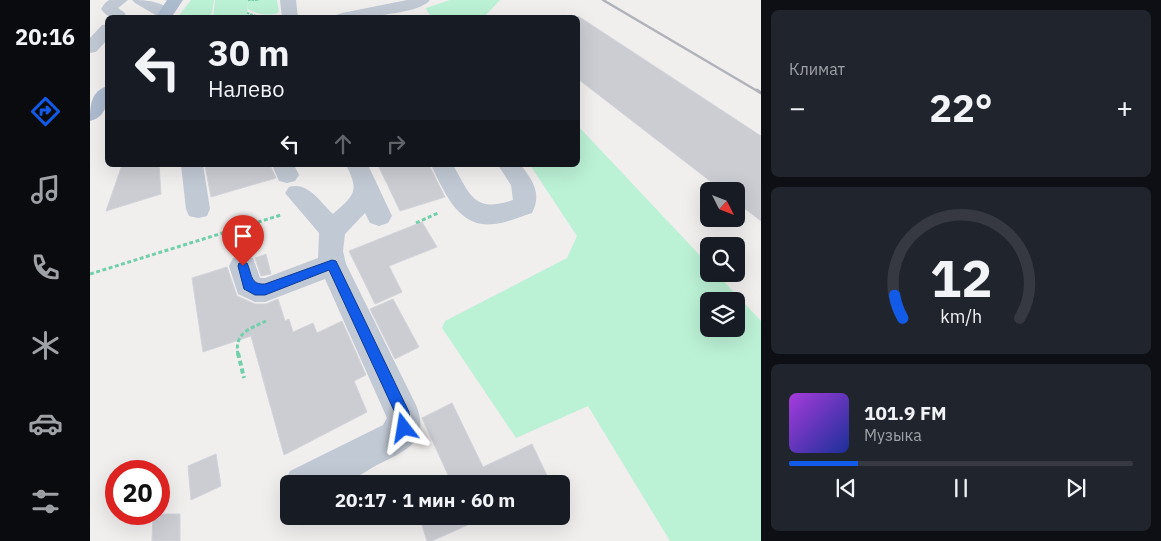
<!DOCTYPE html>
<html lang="ru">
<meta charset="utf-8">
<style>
body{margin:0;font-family:"IBM Plex Sans",sans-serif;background:#20242c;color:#f1f3f6;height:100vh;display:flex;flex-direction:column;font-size:19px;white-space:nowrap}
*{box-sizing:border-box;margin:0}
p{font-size:16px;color:#9ea1a6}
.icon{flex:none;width:28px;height:28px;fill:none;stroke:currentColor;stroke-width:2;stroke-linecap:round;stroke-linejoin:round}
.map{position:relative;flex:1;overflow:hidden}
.panel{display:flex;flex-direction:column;gap:10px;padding:10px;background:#0d0f14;width:400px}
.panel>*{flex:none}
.hud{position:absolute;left:15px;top:15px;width:475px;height:152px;border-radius:8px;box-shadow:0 5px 20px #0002;background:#171b24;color:#f1f3f6;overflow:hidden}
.needle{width:32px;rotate:132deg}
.controls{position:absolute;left:610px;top:182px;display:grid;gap:10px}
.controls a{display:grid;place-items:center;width:45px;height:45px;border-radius:8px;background:#171b24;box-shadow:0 5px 20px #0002;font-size:25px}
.speed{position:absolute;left:15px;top:460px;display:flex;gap:10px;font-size:25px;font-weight:700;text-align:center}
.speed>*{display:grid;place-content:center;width:65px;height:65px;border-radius:50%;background:#171b24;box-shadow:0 5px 20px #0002;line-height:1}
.speed .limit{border:8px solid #d22;background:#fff;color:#111}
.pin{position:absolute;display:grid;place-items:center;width:42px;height:42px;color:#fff;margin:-51px -21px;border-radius:50% 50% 50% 0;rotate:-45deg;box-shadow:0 0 5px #0007}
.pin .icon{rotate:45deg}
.me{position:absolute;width:55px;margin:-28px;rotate:346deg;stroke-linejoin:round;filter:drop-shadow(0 0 4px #0008)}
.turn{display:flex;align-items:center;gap:18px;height:105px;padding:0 20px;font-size:22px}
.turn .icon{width:65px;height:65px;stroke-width:2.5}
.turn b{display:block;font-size:35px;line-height:42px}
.lanes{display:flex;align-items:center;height:48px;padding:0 20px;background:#0003;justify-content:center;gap:25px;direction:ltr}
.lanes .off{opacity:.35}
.big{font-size:38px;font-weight:700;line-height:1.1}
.panel .tile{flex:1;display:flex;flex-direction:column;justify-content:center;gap:8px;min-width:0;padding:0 18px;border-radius:8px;background:#20242c}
.panel .dial{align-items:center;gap:0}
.dial svg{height:130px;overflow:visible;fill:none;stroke:#363941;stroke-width:7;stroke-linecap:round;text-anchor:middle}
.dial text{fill:#f1f3f6;stroke:none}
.song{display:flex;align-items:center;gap:15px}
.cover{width:60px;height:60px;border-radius:8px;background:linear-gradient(135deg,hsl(280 70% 55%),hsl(230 70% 35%))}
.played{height:5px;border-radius:2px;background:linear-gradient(90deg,#115be8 20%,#363941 20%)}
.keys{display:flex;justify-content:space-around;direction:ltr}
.heat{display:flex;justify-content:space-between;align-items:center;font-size:28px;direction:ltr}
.trip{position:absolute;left:190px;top:475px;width:290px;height:50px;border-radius:8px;background:#171b24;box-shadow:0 5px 20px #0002;font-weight:700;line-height:50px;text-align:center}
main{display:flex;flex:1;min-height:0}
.dock{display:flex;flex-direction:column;width:90px;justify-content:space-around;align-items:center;background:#090b0e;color:#9ea1a6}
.dock .icon{width:35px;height:35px}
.dock .on{color:#115be8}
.dock b{font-size:22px;color:#f1f3f6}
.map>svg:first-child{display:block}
.green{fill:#bbf1d5;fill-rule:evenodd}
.building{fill:#cbcdd3;stroke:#d2d4da}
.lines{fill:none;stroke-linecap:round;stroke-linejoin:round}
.path-far2{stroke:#71d0aa;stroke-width:2;stroke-dasharray:2.5 1;stroke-linecap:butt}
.path-far1{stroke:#71d0aa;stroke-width:3;stroke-dasharray:4 2.5;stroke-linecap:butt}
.path{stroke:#71d0aa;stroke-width:4;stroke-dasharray:5 3;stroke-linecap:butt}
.minor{fill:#c1c9d4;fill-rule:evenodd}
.major{fill:#adbbcf;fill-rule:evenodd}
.rail-far1{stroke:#b0b3b9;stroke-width:2.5}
.rail{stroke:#b0b3b9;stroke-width:3}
.route{fill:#115be8;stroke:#0b3b97}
</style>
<main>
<nav class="dock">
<b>20:16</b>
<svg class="icon on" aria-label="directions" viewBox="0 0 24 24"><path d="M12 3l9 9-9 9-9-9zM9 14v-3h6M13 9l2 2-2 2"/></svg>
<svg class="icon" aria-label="music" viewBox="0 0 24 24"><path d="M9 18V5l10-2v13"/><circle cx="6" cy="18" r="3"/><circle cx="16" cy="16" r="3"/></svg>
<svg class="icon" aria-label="phone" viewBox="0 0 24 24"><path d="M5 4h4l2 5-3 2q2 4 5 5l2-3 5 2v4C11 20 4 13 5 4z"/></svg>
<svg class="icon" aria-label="climate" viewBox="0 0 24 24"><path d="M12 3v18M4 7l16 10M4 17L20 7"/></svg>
<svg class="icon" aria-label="car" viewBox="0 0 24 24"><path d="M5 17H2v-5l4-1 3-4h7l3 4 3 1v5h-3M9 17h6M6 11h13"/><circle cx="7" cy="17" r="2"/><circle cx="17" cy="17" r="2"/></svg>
<svg class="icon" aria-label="filters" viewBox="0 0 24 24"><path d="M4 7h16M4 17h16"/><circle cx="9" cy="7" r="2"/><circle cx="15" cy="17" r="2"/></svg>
</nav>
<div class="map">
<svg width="671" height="541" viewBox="0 0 671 541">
<rect width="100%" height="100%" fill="#f1eeee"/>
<g class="green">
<path d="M 101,0 L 124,0 L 121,17 L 88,17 Z"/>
<path d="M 125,0 L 158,0 L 157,17 L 123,17 Z"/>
<path d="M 158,0 L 187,0 L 189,12 C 181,17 166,14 158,9 Z"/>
<path d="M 360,0 L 410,0 L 394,17 L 341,17 L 336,9 L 336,8 Z"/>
<path d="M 488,126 L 619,265 L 619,274 L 627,274 L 671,321 L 671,541 L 580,541 L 498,406 L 426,438 L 352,328 L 355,321 L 477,258 L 487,236 L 440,165 L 488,165 ZM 646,301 L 646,329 L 619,329 L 619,301 Z"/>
</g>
<g class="building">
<path d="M 488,16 L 671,136 L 671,221 L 646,202 L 646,191 L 633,191 L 488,79 Z"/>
<path d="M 32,165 L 69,165 L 71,194 L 16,211 Z"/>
<path d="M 115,165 L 180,165 L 186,178 L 121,197 Z"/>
<path d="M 288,165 L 339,165 L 355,197 L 310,211 Z"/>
<path d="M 332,222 L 347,247 L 299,266 L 312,292 L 285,304 L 259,251 Z"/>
<path d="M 176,254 L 181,274 L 171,276 L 165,258 Z"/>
<path d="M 137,267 L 147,296 L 165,304 L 176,304 L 188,299 L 195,321 L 199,319 L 203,332 L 223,323 L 227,333 L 252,321 L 276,375 L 264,381 L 277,412 L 194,455 L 161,336 L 113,352 L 102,278 Z"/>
<path d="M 303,299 L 329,347 L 305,359 L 280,309 Z"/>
<path d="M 362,403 L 393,467 L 442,444 L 461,484 L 343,484 L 359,477 L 332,418 Z"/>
<path d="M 126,454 L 131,486 L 101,500 L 98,466 Z"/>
<path d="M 63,514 L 90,514 L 90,541 L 62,541 Z"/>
<path d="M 329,516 L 392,516 L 393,518 L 342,541 L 337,541 Z"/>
</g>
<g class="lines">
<g class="path-far2">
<path d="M 158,0 L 169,0"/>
<path d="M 157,13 L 172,18"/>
</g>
<g class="path-far1">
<path d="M 326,223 L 348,213"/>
<path d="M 0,274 L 191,215"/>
<path d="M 148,355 C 144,333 159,329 176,321"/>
</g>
<path class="path" d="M 148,353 L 154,378"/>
<g class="minor">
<path d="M 19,0 L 38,0 L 28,8 L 35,13 L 36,18 C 25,18 18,19 11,9 L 15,3 Z"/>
<path d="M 42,0 C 57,0 74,1 83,14 L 80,18 L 69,17 L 45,3 Z"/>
<path d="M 190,0 L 206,0 L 208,18 L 192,18 Z"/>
<path d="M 317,0 L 340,0 C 329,15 263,18 244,18 L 246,15 L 252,13 Z"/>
<path d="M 18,24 L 18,39 L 6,52 L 0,53 L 0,38 L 12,25 Z"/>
<path d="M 91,165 L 113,165 L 120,209 L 117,216 L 108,218 L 99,216 L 96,209 Z"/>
<path d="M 182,165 L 204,165 L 209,175 L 205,181 L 197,183 L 189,181 Z"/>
<path d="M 256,165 L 278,165 L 302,216 L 298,223 L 289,226 L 280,223 L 275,213 L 255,234 L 253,251 L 256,264 L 326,405 C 341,442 315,451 287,465 C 276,471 264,480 253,483 C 241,487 212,484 199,484 L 199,494 L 194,484 L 200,471 L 293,425 L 297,418 L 235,279 L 175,302 L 165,302 L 148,294 L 139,266 L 143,258 L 153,255 L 163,258 L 170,278 L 175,278 L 228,258 L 229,233 L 195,193 L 199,187 C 218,181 230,202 243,214 C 264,195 270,192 256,165 Z"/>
<path d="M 341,165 L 363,165 C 381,196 384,213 423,200 L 421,185 L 408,165 L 431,165 C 443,181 452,194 442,213 C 429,217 417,223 404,224 C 368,229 354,191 341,165 Z"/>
</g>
<g class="major">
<path d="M 77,0 L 93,0 L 81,18 L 65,18 Z"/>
<path d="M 18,86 C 18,101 17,117 0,121 C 0,107 0,91 18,86 Z"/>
</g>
<path class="rail-far1" d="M 513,0 L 669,92"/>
<path class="rail" d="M 667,90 L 671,93"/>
</g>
<path class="route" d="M 242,260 L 246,261 L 319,412 L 321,428 L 319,433 L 314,435 L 309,433 L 307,417 L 239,270 L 175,295 L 165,295 L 154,289 L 148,266 L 149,263 L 157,263 C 162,274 160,285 175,284 Z"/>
</svg>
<div class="controls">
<a><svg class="needle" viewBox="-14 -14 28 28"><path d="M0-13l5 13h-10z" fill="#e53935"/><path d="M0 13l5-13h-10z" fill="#9ea1a6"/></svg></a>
<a><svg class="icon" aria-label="search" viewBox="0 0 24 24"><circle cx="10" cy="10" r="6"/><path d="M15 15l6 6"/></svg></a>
<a><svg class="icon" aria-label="layers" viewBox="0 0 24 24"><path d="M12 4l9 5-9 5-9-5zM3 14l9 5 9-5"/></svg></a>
</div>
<div class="speed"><div class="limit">20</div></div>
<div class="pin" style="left:153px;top:266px;background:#d93025"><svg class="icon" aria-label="arrive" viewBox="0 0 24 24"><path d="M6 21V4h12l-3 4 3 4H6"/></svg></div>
<svg class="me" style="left:314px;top:428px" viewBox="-20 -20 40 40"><path d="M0-17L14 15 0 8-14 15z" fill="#115be8" stroke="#fff" stroke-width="4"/></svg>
<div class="trip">20:17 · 1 мин · 60 m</div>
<div class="hud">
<div class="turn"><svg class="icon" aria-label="left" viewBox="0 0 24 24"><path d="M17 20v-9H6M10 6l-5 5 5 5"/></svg><div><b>30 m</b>Налево</div></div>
<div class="lanes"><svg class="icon" aria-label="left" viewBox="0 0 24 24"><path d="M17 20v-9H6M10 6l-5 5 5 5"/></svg><svg class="icon off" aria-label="ahead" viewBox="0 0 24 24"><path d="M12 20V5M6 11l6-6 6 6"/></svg><svg class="icon off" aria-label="right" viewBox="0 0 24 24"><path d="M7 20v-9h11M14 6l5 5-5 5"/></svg></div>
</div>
</div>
<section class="panel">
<div class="tile"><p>Климат</p>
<div class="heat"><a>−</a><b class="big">22°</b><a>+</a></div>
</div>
<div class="tile dial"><svg viewBox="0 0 100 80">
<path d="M14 69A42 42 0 1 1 86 69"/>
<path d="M14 69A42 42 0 0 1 9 55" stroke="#115be8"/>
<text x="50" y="56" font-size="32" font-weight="700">12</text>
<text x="50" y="72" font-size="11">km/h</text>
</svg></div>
<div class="tile">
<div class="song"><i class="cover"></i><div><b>101.9 FM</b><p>Музыка</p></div></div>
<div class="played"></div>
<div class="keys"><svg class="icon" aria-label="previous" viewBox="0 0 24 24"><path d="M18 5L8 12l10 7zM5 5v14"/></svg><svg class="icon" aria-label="pause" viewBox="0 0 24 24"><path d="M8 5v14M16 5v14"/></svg><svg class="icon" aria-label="next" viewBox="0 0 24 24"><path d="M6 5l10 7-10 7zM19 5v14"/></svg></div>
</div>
</section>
</main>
